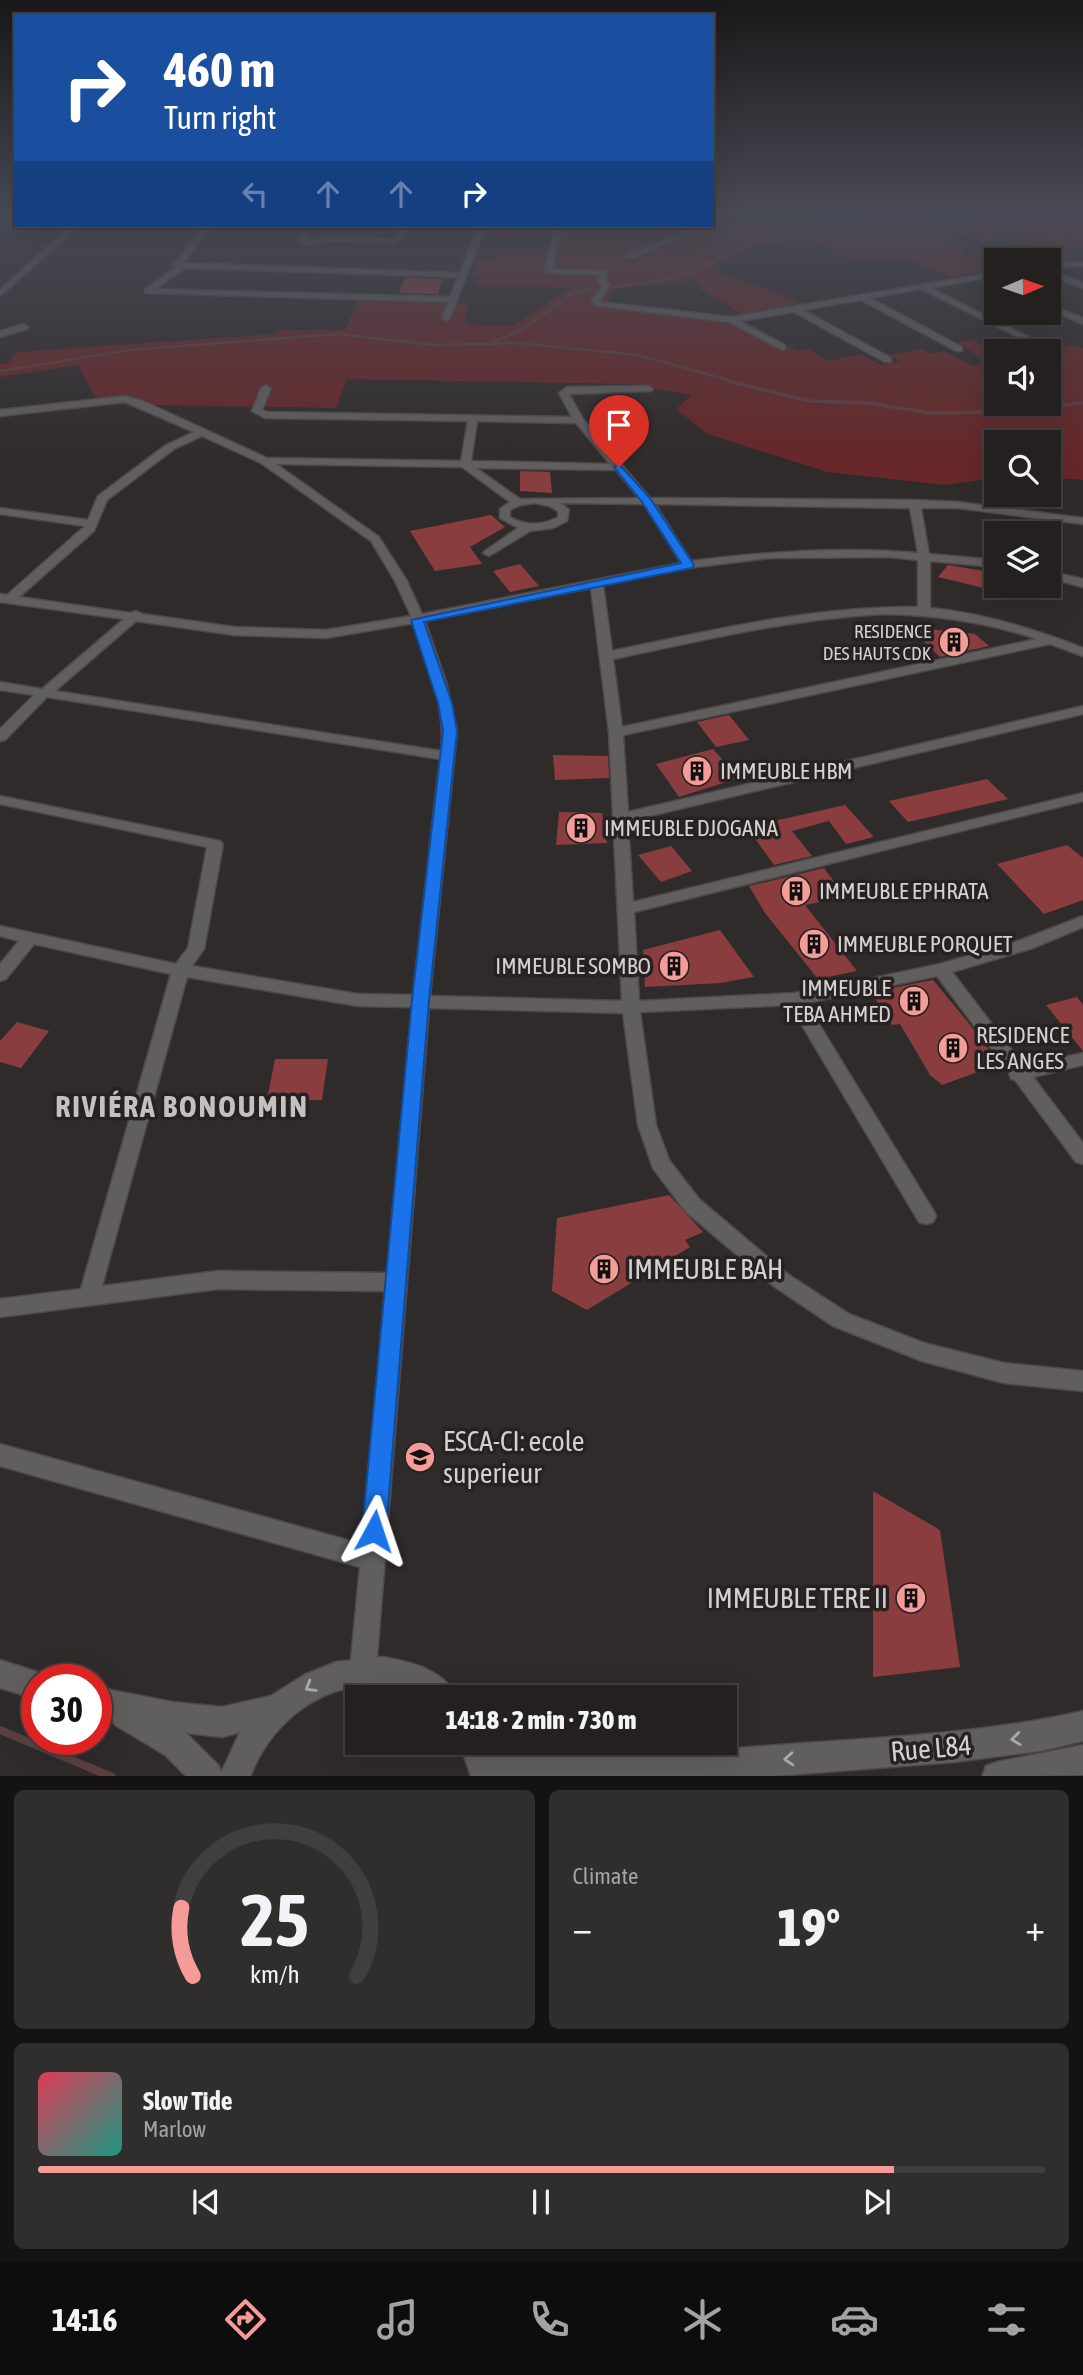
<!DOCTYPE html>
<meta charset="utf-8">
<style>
body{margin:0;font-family:"Asap Condensed",sans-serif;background:#302d2d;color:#f1f3f6;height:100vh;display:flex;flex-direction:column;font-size:26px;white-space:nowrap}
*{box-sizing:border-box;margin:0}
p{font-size:23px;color:#a3a3a5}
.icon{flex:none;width:38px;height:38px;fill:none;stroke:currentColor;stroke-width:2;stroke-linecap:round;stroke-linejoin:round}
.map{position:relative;height:1776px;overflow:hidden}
.side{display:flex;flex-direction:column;gap:14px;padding:14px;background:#141212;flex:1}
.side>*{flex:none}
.banner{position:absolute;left:14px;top:14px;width:700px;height:214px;border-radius:0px;box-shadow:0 7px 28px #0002,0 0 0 2px #413e3e;background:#1a4fa0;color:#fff;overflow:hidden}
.needle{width:46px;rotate:88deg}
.buttons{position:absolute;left:984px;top:248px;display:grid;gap:14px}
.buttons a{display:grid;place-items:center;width:77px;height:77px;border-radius:0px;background:#242020;box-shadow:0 7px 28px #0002,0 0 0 2px #413e3e;font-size:35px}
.speed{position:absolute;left:21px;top:1664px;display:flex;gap:14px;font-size:35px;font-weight:700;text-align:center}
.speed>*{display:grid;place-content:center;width:91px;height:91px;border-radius:50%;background:#242020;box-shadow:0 7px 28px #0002,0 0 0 2px #413e3e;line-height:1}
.speed .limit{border:10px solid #d22;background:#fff;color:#111}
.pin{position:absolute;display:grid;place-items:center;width:60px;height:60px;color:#fff;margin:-72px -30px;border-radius:50% 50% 50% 0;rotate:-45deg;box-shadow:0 0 7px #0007}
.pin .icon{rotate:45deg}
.me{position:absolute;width:77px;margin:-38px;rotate:5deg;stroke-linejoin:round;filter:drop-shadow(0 0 5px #0008)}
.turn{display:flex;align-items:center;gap:24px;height:147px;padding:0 35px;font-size:32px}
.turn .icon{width:91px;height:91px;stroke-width:2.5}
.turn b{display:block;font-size:49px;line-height:60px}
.lanes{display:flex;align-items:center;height:66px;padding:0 35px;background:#0003;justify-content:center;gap:35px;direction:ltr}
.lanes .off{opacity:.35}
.big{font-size:52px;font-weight:800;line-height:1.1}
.side .widget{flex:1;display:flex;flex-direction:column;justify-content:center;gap:10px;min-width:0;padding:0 24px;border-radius:10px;background:#302d2d}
.side .dial{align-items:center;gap:0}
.dial svg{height:182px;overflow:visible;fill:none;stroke:#413e3e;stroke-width:7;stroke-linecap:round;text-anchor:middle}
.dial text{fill:#f1f3f6;stroke:none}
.song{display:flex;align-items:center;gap:21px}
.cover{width:84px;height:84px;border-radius:10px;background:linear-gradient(135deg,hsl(350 70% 55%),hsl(170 70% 35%))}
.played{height:7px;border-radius:4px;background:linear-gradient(90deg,#f59b98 85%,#413e3e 85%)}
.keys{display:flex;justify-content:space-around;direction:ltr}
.heat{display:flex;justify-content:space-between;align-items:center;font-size:38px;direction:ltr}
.side .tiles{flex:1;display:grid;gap:14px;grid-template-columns:1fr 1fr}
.widget:last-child{grid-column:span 2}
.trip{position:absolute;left:345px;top:1685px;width:392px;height:70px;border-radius:0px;background:#242020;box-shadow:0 7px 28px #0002,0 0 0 2px #413e3e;font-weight:800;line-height:70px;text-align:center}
.tab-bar{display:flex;height:112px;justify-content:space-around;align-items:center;background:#0e0d0d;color:#a3a3a5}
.tab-bar .icon{width:49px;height:49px}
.tab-bar .active{color:#f59b98}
.tab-bar b{font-size:32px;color:#f1f3f6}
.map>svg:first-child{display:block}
.green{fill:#682728;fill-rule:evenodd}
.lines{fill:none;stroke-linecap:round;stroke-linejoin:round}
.stream-far2{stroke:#5b4042;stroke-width:2.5}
.stream-far1{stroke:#5b4042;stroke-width:3.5}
.stream{stroke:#5b4042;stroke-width:8}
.building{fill:#8a3d3e}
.minor-casing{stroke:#4d4949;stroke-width:3}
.tertiary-casing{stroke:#4d4949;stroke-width:3}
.minor{fill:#615e5e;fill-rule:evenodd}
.tertiary{fill:#615e5e;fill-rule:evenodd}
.oneway{stroke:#aba8a8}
.route{fill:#1a73e8;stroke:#114b97;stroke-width:2}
.labels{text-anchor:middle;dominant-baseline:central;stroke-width:7;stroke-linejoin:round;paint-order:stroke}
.far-poi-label{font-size:19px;fill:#d3d0d0;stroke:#272221;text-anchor:end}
.poi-label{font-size:23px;fill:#d3d0d0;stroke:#272221;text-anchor:start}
.near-poi-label{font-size:28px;fill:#d3d0d0;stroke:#272221;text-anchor:start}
.near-street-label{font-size:28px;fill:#d3d0d0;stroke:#272221}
.district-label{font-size:30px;font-weight:bold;letter-spacing:2px;fill:#c5bfbe;stroke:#272221}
</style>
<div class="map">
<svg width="1083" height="1777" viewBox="0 0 1083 1777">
<rect width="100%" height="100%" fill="#302b2b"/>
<path class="green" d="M 712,211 L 811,211 L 815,219 L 879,211 L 1083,211 L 1083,247 L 1066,247 L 1072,260 L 1057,259 L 1009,238 L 981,243 L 963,236 L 941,242 L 996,267 L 996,269 L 949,277 L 907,258 L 880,262 L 855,259 L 804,239 L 755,246 L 711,267 C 737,284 772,288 801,303 L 742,314 L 701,290 L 695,281 L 613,289 L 605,305 L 748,323 L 797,351 L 808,349 L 828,361 L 861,354 L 881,365 L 900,361 L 890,355 L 922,349 L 930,354 L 944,351 L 973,366 L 988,363 L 957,342 L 972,340 L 991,349 L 1027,342 L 1046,351 L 1074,345 L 1083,349 L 1083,480 L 1048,477 L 1048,443 L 996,443 L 996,478 L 945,485 L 827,472 L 708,434 L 676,409 L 692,395 L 628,384 L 347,379 L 336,408 L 99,404 L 78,365 L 0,377 L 0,364 L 8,363 L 17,352 L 276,334 L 280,330 L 345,330 L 358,301 L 469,304 L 465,324 L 513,326 L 570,288 L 475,285 L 479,276 L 472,276 L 478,257 L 494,258 L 496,249 L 547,249 L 549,239 L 488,237 L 492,226 L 712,226 ZM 996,352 L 1048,352 L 1048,404 L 996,404 Z"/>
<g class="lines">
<g class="stream-far2">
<path d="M 768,239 L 1006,216"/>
<path d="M 491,343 L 520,331 L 574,292 L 666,280 L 690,273 L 745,246"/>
<path d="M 0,371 L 130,350 L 338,334 L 434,345 L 518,343 L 638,355 L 735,382"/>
</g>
<path class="stream-far1" d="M 728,381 L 809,401 L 868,403 L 930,413 L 987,412 L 1083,403"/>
<path class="stream" d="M 0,1730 L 112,1777"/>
</g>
<g class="building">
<path d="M 405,278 L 442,279 L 438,294 L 399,293 Z"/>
<path d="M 520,471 L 550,472 L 552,493 L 520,491 Z"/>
<path d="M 491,515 L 505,527 L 470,547 L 482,564 L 435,571 L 410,531 Z"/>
<path d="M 520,564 L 539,586 L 510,592 L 493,571 Z"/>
<path d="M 948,565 L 996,573 L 996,591 L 938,577 Z"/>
<path d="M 909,627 L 975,634 L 989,646 L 940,657 Z"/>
<path d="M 729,715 L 749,740 L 716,747 L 697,722 Z"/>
<path d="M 713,749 L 739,778 L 679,797 L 656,764 Z"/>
<path d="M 553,755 L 608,756 L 609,778 L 555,780 Z"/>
<path d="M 987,779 L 1008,799 L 908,822 L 889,801 Z"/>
<path d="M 845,805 L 874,837 L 846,844 L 829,821 L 792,831 L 812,856 L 774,865 L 747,827 Z"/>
<path d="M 559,812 L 602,813 L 607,843 L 556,845 Z"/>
<path d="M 1067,845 L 1083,858 L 1083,900 L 1044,914 L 997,864 Z"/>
<path d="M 671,846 L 692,871 L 661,882 L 638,855 Z"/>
<path d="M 824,868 L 845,897 L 805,905 L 857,971 L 818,979 L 765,913 L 749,886 Z"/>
<path d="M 720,930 L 754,977 L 720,983 L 645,987 L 643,950 Z"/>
<path d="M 933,980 L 967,1021 L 1000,1064 L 942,1085 L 930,1075 L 900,1024 L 892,1025 L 871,992 Z"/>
<path d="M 1077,997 L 1083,1005 L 1083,1051 L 1046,1005 Z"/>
<path d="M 17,1022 L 49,1031 L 21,1068 L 0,1062 L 0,1041 Z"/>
<path d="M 275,1059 L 328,1059 L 322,1100 L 267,1100 Z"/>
<path d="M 669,1195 L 703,1232 L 685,1240 L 690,1247 L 587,1310 L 552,1291 L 557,1218 Z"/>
<path d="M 873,1491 L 940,1530 L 960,1667 L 873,1677 Z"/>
</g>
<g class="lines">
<g class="minor-casing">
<g id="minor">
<path d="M 718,211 L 785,211 L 801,214 L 797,216 Z"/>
<path d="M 14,224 L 79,226 L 0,296 L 0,290 L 67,229 L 17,228 Z"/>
<path d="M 204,226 L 212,226 L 183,263 L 460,273 L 478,226 L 486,226 L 450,318 L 446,321 L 442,318 L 448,302 L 145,293 L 145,289 L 177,267 L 173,265 ZM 185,268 L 458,277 L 450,297 L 156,289 Z"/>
<path d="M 403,226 L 410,226 L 396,243 L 335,241 L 305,245 L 297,240 L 305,234 L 309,236 L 306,241 L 335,237 L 394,239 Z"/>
<path d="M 696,226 L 706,226 L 632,258 L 625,256 Z"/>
<path d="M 555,228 L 562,230 L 552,269 L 607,271 L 606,281 L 610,285 L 600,302 L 731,317 L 996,272 L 996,276 L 931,288 L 1051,348 L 1044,350 L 921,289 L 870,298 L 962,347 L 962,351 L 956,351 L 861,300 L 803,310 L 891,358 L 891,362 L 885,362 L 794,312 L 739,321 L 785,345 L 785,349 L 782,350 L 729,322 L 598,306 L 591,301 L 602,286 L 598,282 L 600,275 L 548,273 L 544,271 Z"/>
<path d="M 1083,262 L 1083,266 L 1048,267 L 1048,263 Z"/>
<path d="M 1048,270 L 1083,283 L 1083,288 L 1048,275 Z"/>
<path d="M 1048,304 L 1083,318 L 1083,324 L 1048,309 Z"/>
<path d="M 24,324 L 28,327 L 27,329 L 0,337 L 0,331 Z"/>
<path d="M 266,385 L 271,388 L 262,410 L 267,412 L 572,417 L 559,393 L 567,387 L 648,386 L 653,389 L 651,391 L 569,394 L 583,419 L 650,498 L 915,500 L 958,502 L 1083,518 L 1083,524 L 958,508 L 921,508 L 929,554 L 996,560 L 996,567 L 930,561 L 930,608 C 983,613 1034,629 1083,648 L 1083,656 L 1050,644 L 623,735 L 628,812 L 1083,706 L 1083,714 L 628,821 L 633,902 L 1083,793 L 1083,801 L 634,912 L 639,1001 L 795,993 L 864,980 L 940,964 L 1021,940 L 1083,916 L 1083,927 L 1033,948 L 952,972 L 1024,1066 L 1083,1053 L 1083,1065 L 1033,1077 L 1083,1143 L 1083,1164 L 1076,1162 L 1015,1080 L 1011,1079 L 1009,1072 L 937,976 L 806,1003 L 933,1210 L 936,1216 L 933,1222 L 926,1224 L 919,1222 L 790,1005 L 640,1012 L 656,1125 L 669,1160 L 699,1199 L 789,1275 L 849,1314 L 924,1343 L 1004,1363 L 1083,1371 L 1083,1391 L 1004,1383 L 922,1361 L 833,1326 L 775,1287 L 685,1211 L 653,1168 L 638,1125 L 623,1013 L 429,1008 L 376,1670 L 372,1679 L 363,1683 L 354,1679 L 350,1670 L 360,1567 L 0,1466 L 0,1444 L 362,1544 L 385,1291 L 218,1289 L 0,1317 L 0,1299 L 81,1289 L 171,974 L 34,944 L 6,979 L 0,981 L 0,964 L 19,941 L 0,936 L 0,926 L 176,964 L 188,948 L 207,847 L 0,804 L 0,796 L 220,841 L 223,844 L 204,949 L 192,966 L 358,994 L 413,995 L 440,759 L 47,697 L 5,740 L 0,741 L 0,729 L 34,695 L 0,690 L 0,682 L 42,689 L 124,619 L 0,602 L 0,594 L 7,595 L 85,526 L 0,514 L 0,508 L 88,520 L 98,496 L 166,445 L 194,432 L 125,402 L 0,416 L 0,410 L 125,396 L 143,401 L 267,458 L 461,461 L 468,421 L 265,418 L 252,411 L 261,388 ZM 477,421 L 576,423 L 610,464 L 471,461 ZM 202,436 L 261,463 L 371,541 L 395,581 L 411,616 L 326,630 L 234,627 L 142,614 L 136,611 L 131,613 L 19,597 L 94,531 L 107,500 L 174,449 ZM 276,464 L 462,467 L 510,502 L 500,509 L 500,518 L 518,528 L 485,551 L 483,553 L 489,556 L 530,531 L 553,528 L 567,521 L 569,510 L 561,503 L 644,504 L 681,563 L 422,614 L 407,581 L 379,537 ZM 476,468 L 616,470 L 639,498 L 520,499 ZM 535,503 L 549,506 L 558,511 L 558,517 C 542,526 526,526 510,517 L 510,510 L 521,505 ZM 655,504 L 910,508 L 918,553 C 842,546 766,552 691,561 ZM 889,557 L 918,560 L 918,607 C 813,606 714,630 612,651 L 603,585 L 688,568 L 769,558 ZM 591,588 L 609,732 L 622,1001 L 430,996 L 457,731 L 446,682 L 425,621 ZM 883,614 C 937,615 986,622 1037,639 L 622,727 L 613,659 C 703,640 791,619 883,614 ZM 136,621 L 234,635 L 326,638 L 414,623 C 429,662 446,709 441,751 L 55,691 ZM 187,977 L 358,1006 L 412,1007 L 387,1273 L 218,1271 L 102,1286 Z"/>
<path d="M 1048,571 L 1083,579 L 1083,587 L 1048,578 Z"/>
</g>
</g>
<g class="tertiary-casing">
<g id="tertiary">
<path d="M 382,1657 C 409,1661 446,1670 457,1698 C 447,1698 429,1701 419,1698 C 407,1693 398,1687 384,1686 C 323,1680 271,1722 250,1777 L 187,1777 L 165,1755 L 115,1725 L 112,1720 L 96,1717 L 96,1687 L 172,1702 L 222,1707 L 271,1696 L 304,1675 L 336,1662 ZM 240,1732 L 221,1773 L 219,1766 L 186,1733 L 222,1737 Z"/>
<path d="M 0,1660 L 47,1675 L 49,1680 L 37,1680 L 37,1699 L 0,1688 Z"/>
<path d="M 1083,1711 L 1083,1741 L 1040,1751 L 954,1762 L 761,1777 L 471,1777 L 460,1743 L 490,1743 L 493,1753 C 589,1763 695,1751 792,1744 C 889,1737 987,1733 1083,1711 Z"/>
<path d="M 1083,1745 L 1083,1775 L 982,1777 L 986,1766 L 997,1762 Z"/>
</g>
</g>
<use href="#minor" class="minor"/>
<use href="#tertiary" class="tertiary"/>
</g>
<defs><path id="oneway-chevron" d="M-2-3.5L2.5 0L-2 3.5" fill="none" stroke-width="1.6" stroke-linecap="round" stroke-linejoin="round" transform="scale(1.75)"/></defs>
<g class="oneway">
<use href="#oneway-chevron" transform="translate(310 1687) rotate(149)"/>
<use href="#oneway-chevron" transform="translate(1016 1739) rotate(173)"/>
<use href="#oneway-chevron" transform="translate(789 1759) rotate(176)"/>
</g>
<linearGradient id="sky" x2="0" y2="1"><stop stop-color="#1a1818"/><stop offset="0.46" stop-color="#484a55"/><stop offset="1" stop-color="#484a55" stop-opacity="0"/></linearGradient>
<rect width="1083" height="460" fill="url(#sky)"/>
<path class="route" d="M 619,464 L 650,498 L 694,565 L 692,568 L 424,622 L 452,703 L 457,731 L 429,1000 L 386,1531 L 382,1539 L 374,1543 L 365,1539 L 362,1531 L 412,1000 L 443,731 L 438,703 L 411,620 L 681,563 L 642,502 L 614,467 Z"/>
<defs>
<g id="building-disc" transform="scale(1.575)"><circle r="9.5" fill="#f59b98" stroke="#272221"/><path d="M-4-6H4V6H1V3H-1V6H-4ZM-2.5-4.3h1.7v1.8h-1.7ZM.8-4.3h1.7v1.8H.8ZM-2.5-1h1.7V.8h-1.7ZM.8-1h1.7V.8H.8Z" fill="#111"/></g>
<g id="university-disc" transform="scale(1.575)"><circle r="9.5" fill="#f59b98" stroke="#272221"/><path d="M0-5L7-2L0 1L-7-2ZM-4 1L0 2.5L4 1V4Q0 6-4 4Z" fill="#111"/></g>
</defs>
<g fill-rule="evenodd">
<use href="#building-disc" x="954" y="642"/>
<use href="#building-disc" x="697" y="771"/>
<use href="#building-disc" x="581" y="828"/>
<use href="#building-disc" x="796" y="891"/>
<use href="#building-disc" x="814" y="944"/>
<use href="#building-disc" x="674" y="966"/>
<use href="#building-disc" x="914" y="1001"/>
<use href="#building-disc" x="953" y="1048"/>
<use href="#building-disc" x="604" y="1269"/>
<use href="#university-disc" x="420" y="1457"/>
<use href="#building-disc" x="911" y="1598"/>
</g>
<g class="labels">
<g class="far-poi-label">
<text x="931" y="631">RESIDENCE<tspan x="931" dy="22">DES HAUTS CDK</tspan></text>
</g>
<g class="poi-label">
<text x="720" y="771">IMMEUBLE HBM</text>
<text x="604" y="828">IMMEUBLE DJOGANA</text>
<text x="819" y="891">IMMEUBLE EPHRATA</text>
<text x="837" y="944">IMMEUBLE PORQUET</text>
<text x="651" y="966" text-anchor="end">IMMEUBLE SOMBO</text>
<text x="891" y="988" text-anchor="end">IMMEUBLE<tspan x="891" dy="26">TEBA AHMED</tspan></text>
<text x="976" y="1035">RESIDENCE<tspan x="976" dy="26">LES ANGES</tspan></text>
</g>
<g class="near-poi-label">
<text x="627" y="1269">IMMEUBLE BAH</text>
<text x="443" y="1441">ESCA-CI: ecole<tspan x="443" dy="32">superieur</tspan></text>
<text x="888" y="1598" text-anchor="end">IMMEUBLE TERE II</text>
</g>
<g class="near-street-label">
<text transform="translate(931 1748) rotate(-5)">Rue L84</text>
</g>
<g class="district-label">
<text x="182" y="1106">RIVIÉRA BONOUMIN</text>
</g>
</g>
</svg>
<div class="buttons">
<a><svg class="needle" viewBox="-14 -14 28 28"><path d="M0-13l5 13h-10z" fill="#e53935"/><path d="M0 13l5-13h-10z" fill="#a3a3a5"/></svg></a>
<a><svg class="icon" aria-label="sound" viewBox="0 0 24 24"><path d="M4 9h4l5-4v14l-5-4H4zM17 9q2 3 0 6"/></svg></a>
<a><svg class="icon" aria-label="search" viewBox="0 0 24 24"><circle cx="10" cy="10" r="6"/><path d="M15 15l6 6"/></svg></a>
<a><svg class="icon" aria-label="layers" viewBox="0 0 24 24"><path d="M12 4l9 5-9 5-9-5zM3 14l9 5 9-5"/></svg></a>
</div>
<div class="speed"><div class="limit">30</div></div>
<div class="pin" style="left:619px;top:467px;background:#d93025"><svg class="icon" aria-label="arrive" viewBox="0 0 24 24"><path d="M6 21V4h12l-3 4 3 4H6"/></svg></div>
<svg class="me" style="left:374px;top:1531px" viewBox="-20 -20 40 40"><path d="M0-17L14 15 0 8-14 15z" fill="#1a73e8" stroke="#fff" stroke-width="4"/></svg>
<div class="trip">14:18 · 2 min · 730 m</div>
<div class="banner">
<div class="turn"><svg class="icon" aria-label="right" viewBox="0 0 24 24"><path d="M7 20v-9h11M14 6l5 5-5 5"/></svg><div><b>460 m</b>Turn right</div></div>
<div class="lanes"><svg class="icon off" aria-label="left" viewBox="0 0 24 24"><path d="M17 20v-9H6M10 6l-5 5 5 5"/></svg><svg class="icon off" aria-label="ahead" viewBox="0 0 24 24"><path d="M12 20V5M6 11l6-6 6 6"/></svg><svg class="icon off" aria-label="ahead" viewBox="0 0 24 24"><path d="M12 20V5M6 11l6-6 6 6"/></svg><svg class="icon" aria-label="right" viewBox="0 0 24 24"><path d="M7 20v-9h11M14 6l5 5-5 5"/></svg></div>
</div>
</div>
<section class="side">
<div class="tiles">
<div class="widget dial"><svg viewBox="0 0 100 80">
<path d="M14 69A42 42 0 1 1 86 69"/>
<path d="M14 69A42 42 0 0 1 9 39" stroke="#f59b98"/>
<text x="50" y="56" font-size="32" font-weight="700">25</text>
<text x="50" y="72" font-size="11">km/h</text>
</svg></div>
<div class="widget"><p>Climate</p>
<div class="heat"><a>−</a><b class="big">19°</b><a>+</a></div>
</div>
<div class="widget">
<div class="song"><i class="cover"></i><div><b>Slow Tide</b><p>Marlow</p></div></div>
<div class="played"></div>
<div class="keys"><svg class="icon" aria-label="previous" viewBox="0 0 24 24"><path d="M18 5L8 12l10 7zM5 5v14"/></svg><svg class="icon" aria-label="pause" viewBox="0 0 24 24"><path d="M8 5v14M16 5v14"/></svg><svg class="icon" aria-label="next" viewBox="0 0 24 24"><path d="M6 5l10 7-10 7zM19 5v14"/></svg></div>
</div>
</div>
</section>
<nav class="tab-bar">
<b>14:16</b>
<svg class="icon active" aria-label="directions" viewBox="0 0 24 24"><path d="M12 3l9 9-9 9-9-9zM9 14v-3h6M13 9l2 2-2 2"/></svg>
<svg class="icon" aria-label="music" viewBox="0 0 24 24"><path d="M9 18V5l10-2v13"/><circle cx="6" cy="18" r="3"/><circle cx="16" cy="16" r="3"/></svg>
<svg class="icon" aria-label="phone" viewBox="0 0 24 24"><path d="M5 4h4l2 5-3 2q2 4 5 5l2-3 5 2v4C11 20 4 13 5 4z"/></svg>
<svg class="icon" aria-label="climate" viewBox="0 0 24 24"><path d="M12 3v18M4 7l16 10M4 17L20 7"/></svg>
<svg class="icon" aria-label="car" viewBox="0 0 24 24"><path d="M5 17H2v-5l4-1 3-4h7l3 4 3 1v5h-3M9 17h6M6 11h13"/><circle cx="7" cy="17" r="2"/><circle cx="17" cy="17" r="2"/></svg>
<svg class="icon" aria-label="filters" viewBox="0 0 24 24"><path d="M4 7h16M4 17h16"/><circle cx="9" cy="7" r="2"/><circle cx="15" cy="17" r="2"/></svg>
</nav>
